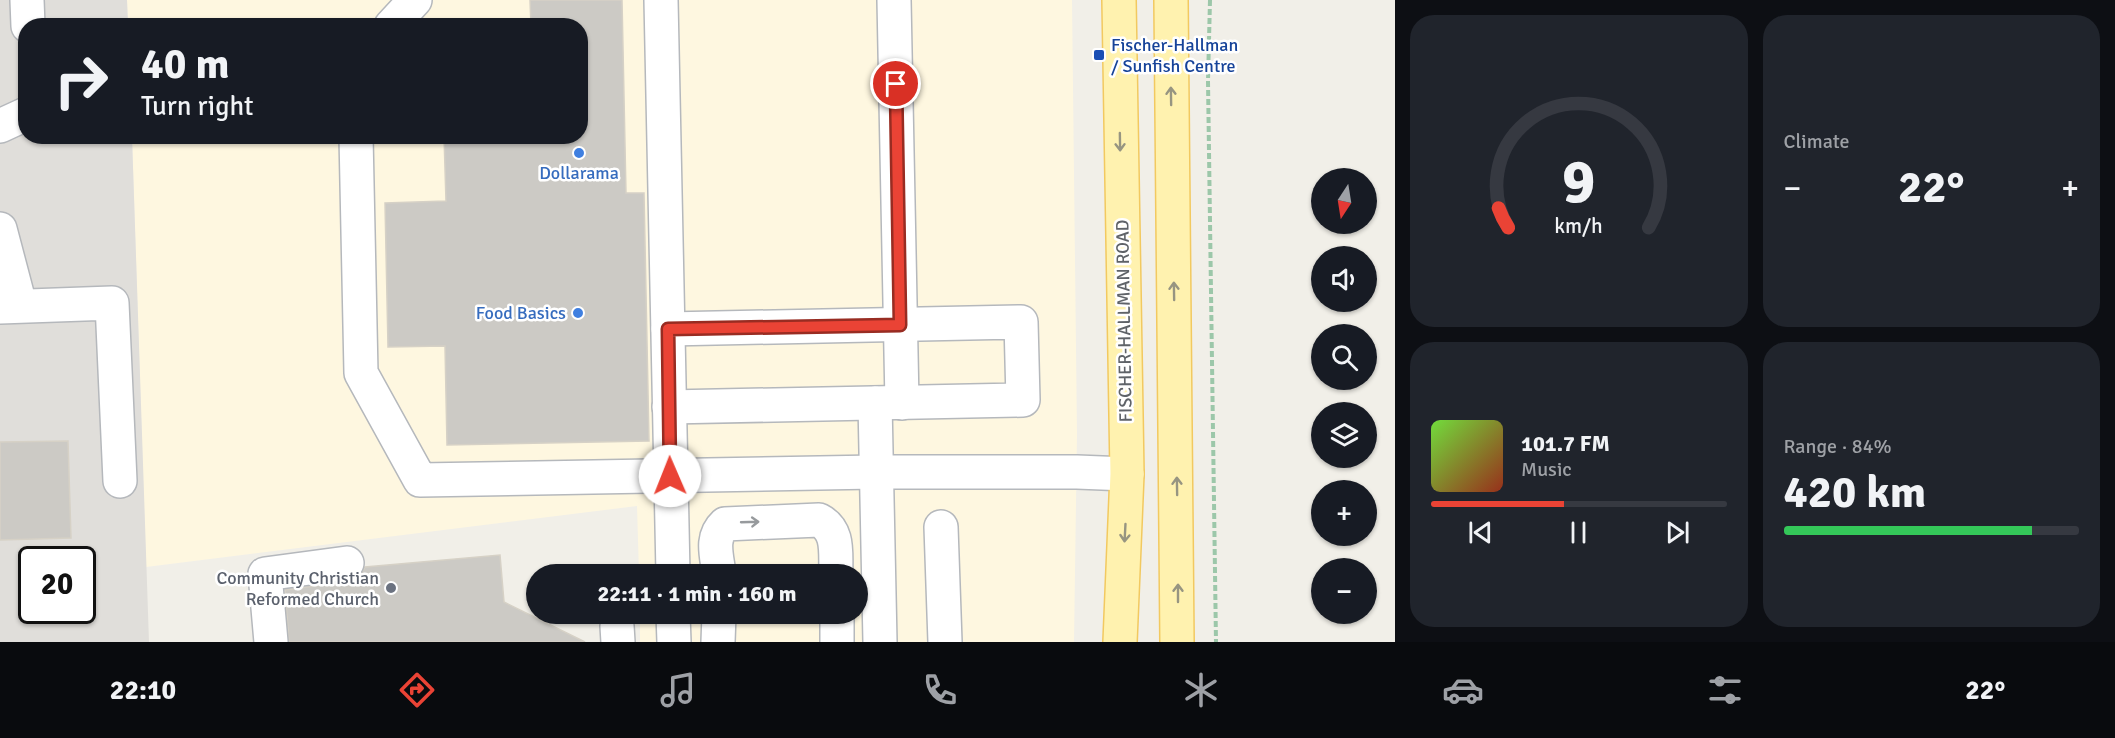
<!DOCTYPE html>
<meta charset="utf-8">
<style>
body{margin:0;font-family:Signika,sans-serif;background:#20242c;color:#f1f3f6;height:100vh;display:flex;flex-direction:column;font-size:22px;white-space:nowrap}
*{box-sizing:border-box;margin:0}
p{font-size:20px;color:#9ea1a6}
.icon{flex:none;width:33px;height:33px;fill:none;stroke:currentColor;stroke-width:2;stroke-linecap:round;stroke-linejoin:round}
.map{position:relative;flex:1;overflow:hidden}
.details{display:flex;flex-direction:column;gap:15px;padding:15px;background:#0d0f14;width:720px}
.details>*{flex:none}
.hud{position:absolute;left:18px;top:18px;width:570px;height:126px;border-radius:24px;box-shadow:0 2px 4px #0004;background:#171b24;color:#f1f3f6;overflow:hidden}
.needle{width:39px;rotate:192deg}
.controls{position:absolute;left:1311px;top:168px;display:grid;gap:12px}
.controls a{display:grid;place-items:center;width:66px;height:66px;border-radius:50%;background:#171b24;box-shadow:0 2px 4px #0004;font-size:30px}
.speed{position:absolute;left:18px;top:546px;display:flex;gap:12px;font-size:30px;font-weight:700;text-align:center}
.speed>*{display:grid;place-content:center;width:78px;height:78px;border-radius:50%;background:#171b24;box-shadow:0 2px 4px #0004;line-height:1}
.speed .limit{border:3px solid #111;border-radius:9px;background:#fff;color:#111}
.pin{position:absolute;display:grid;place-items:center;width:51px;height:51px;color:#fff;margin:-26px;border:3px solid #fff;border-radius:50%;box-shadow:0 2px 6px #0007}
.me{position:absolute;width:66px;margin:-33px;rotate:359deg;stroke-linejoin:round;filter:drop-shadow(0 0 4px #0008)}
.turn{display:flex;align-items:center;gap:21px;height:126px;padding:0 24px;font-size:27px}
.turn .icon{width:78px;height:78px;stroke-width:2.5}
.turn b{display:block;font-size:42px;line-height:51px}
.big{font-size:45px;font-weight:700;line-height:1.1}
.details .tile{flex:1;display:flex;flex-direction:column;justify-content:center;gap:9px;min-width:0;padding:0 21px;border-radius:24px;background:#20242c}
.details .dial{align-items:center;gap:0}
.dial svg{height:156px;overflow:visible;fill:none;stroke:#363941;stroke-width:7;stroke-linecap:round;text-anchor:middle}
.dial text{fill:#f1f3f6;stroke:none}
.song{display:flex;align-items:center;gap:18px}
.cover{width:72px;height:72px;border-radius:9px;background:linear-gradient(135deg,hsl(100 70% 55%),hsl(10 70% 35%))}
.played{height:6px;border-radius:3px;background:linear-gradient(90deg,#ea4335 45%,#363941 45%)}
.keys{display:flex;justify-content:space-around;direction:ltr}
.heat{display:flex;justify-content:space-between;align-items:center;font-size:33px;direction:ltr}
.charge{height:9px;border-radius:4px;background:linear-gradient(90deg,#34c759 84%,#363941 0)}
.details .tiles{flex:1;display:grid;gap:15px;grid-template-columns:repeat(2,1fr)}
.trip{position:absolute;left:526px;top:564px;width:342px;height:60px;border-radius:30px;background:#171b24;box-shadow:0 2px 4px #0004;font-weight:700;line-height:60px;text-align:center}
.tabs{display:flex;height:96px;justify-content:space-around;align-items:center;background:#090b0e;color:#9ea1a6}
.tabs .icon{width:42px;height:42px}
.tabs .on{color:#ea4335}
.tabs b{font-size:27px;color:#f1f3f6}
main{display:flex;flex:1;min-height:0}
.map>svg:first-child{display:block}
.commercial{fill:#fef7e0}
.industrial{fill:#e0deda;fill-rule:evenodd}
.building{fill:#cccac5;stroke:#d6d1c6;stroke-width:1.5}
.lines{fill:none;stroke-linecap:round;stroke-linejoin:round}
.minor-casing{stroke:#b5b8bc;stroke-width:36}
.major-casing{stroke:#f2c960;stroke-width:36}
.path{stroke:#9cc7a9;stroke-width:4;stroke-dasharray:6 3;stroke-linecap:butt}
.minor{stroke:#fff;stroke-width:33}
.major{stroke:#fff2af;stroke-width:33}
.oneway{stroke:#979581}
.oneway2{stroke:#979a9d}
.route-casing{stroke:#982c22;stroke-width:15}
.route{stroke:#ea4335;stroke-width:10}
.transit-dot{fill:#1a4fb4;stroke:#fff;stroke-width:2}
.shop-dot{fill:#3f7fe0;stroke:#fff;stroke-width:2}
.worship-dot{fill:#6b7280;stroke:#fff;stroke-width:2}
.labels{text-anchor:middle;dominant-baseline:central;stroke-width:5;stroke-linejoin:round;paint-order:stroke}
.transit-label{font-size:18px;fill:#164399;stroke:#fff;text-anchor:start}
.shop-label{font-size:18px;fill:#366cbe;stroke:#fff}
.street-label{font-size:18px;fill:#5f6368;stroke:#fff}
.worship-label{font-size:18px;fill:#5b616d;stroke:#fff;text-anchor:end}
</style>
<main>
<div class="map">
<svg width="1395" height="642" viewBox="0 0 1395 642">
<rect width="100%" height="100%" fill="#f1efe8"/>
<path class="commercial" d="M 127,0 L 1072,0 L 1077,434 L 1074,642 L 640,642 L 640,614 L 858,614 L 858,574 L 639,574 L 637,506 L 146,567 L 132,137 L 580,136 L 580,26 L 128,25 Z"/>
<path class="industrial" d="M 0,0 L 127,0 L 128,25 L 26,26 L 26,136 L 132,137 L 149,642 L 0,642 ZM 32,560 L 82,560 L 82,610 L 32,610 Z"/>
<g class="building">
<path d="M 530,0 L 622,0 L 626,193 L 644,193 L 649,441 L 447,445 L 445,346 L 388,347 L 385,203 L 446,201 L 444,136 L 580,136 L 580,26 L 531,26 Z"/>
<path d="M 68,441 L 71,538 L 0,540 L 0,442 Z"/>
<path d="M 500,555 L 504,602 L 585,642 L 289,642 L 285,590 L 350,581 L 359,577 L 365,567 Z"/>
</g>
<g class="lines">
<g class="minor-casing">
<g id="minor">
<path d="M 27,0 L 28,26"/>
<path d="M 661,0 L 673,574"/>
<path d="M 894,0 L 902,403"/>
<path d="M 391,26 L 415,0"/>
<path d="M 0,126 L 26,114"/>
<path d="M 356,136 L 361,373 L 420,480 L 876,472 L 1077,472 L 1127,474"/>
<path d="M 0,229 L 20,305"/>
<path d="M 0,307 L 112,303 L 120,481"/>
<path d="M 668,329 L 1021,322 L 1023,400 L 669,407"/>
<path d="M 875,403 L 880,642"/>
<path d="M 941,527 L 945,642"/>
<path d="M 719,574 C 717,556 710,538 725,524 L 819,520 C 840,531 835,554 836,574"/>
<path d="M 673,614 L 674,642"/>
<path d="M 837,614 L 837,642"/>
<path d="M 617,626 L 618,642"/>
<path d="M 271,642 L 265,574 L 347,563"/>
<path d="M 718,642 L 719,614"/>
</g>
</g>
<g class="major-casing">
<g id="major">
<path d="M 1119,0 L 1127,474 L 1120,642"/>
<path d="M 1171,0 L 1177,642"/>
</g>
</g>
<path class="path" d="M 1210,0 L 1208,81 L 1216,642"/>
<use href="#minor" class="minor"/>
<use href="#major" class="major"/>
</g>
<defs><path id="oneway-shaft" d="M-6 0H5M1.5-3L5.5 0L1.5 3" fill="none" stroke-width="1.6" stroke-linecap="round" stroke-linejoin="round" transform="scale(1.5)"/></defs>
<g class="oneway">
<use href="#oneway-shaft" transform="translate(1171 96) rotate(-91)"/>
<use href="#oneway-shaft" transform="translate(1120 142) rotate(89)"/>
<use href="#oneway-shaft" transform="translate(1174 291) rotate(-91)"/>
<use href="#oneway-shaft" transform="translate(1177 486) rotate(-91)"/>
<use href="#oneway-shaft" transform="translate(1125 533) rotate(93)"/>
<use href="#oneway-shaft" transform="translate(1178 593) rotate(-90)"/>
</g>
<use class="oneway2" href="#oneway-shaft" transform="translate(750 522) rotate(-2)"/>
<g class="lines">
<g class="route-casing">
<path id="route" d="M 670,476 L 668,329 L 900,325 L 896,84"/>
</g>
<use href="#route" class="route"/>
</g>
<rect class="transit-dot" x="1093" y="49" width="12" height="12" rx="3"/>
<g class="shop-dot">
<circle cx="579" cy="153" r="6"/>
<circle cx="578" cy="313" r="6"/>
</g>
<circle class="worship-dot" cx="391" cy="588" r="6"/>
<g class="labels">
<g class="transit-label">
<text x="1111" y="45">Fischer-Hallman<tspan x="1111" dy="21">/ Sunfish Centre</tspan></text>
</g>
<g class="shop-label">
<text x="579" y="173">Dollarama</text>
<text x="566" y="313" text-anchor="end">Food Basics</text>
</g>
<g class="street-label">
<text transform="translate(1124 321) rotate(-91)">FISCHER-HALLMAN ROAD</text>
</g>
<g class="worship-label">
<text x="379" y="578">Community Christian<tspan x="379" dy="21">Reformed Church</tspan></text>
</g>
</g>
</svg>
<div class="controls">
<a><svg class="needle" viewBox="-14 -14 28 28"><path d="M0-13l5 13h-10z" fill="#e53935"/><path d="M0 13l5-13h-10z" fill="#9ea1a6"/></svg></a>
<a><svg class="icon" aria-label="sound" viewBox="0 0 24 24"><path d="M4 9h4l5-4v14l-5-4H4zM17 9q2 3 0 6"/></svg></a>
<a><svg class="icon" aria-label="search" viewBox="0 0 24 24"><circle cx="10" cy="10" r="6"/><path d="M15 15l6 6"/></svg></a>
<a><svg class="icon" aria-label="layers" viewBox="0 0 24 24"><path d="M12 4l9 5-9 5-9-5zM3 14l9 5 9-5"/></svg></a>
<a>+</a>
<a>−</a>
</div>
<div class="speed"><div class="limit">20</div></div>
<div class="pin" style="left:896px;top:84px;background:#d93025"><svg class="icon" aria-label="arrive" viewBox="0 0 24 24"><path d="M6 21V4h12l-3 4 3 4H6"/></svg></div>
<svg class="me" style="left:670px;top:476px" viewBox="-20 -20 40 40"><circle r="19" fill="#fff"/><path d="M0-13L10 11 0 6-10 11z" fill="#ea4335"/></svg>
<div class="trip">22:11 · 1 min · 160 m</div>
<div class="hud">
<div class="turn"><svg class="icon" aria-label="right" viewBox="0 0 24 24"><path d="M7 20v-9h11M14 6l5 5-5 5"/></svg><div><b>40 m</b>Turn right</div></div>
</div>
</div>
<section class="details">
<div class="tiles">
<div class="tile dial"><svg viewBox="0 0 100 80">
<path d="M14 69A42 42 0 1 1 86 69"/>
<path d="M14 69A42 42 0 0 1 9 59" stroke="#ea4335"/>
<text x="50" y="56" font-size="32" font-weight="700">9</text>
<text x="50" y="72" font-size="11">km/h</text>
</svg></div>
<div class="tile"><p>Climate</p>
<div class="heat"><a>−</a><b class="big">22°</b><a>+</a></div>
</div>
<div class="tile">
<div class="song"><i class="cover"></i><div><b>101.7 FM</b><p>Music</p></div></div>
<div class="played"></div>
<div class="keys"><svg class="icon" aria-label="previous" viewBox="0 0 24 24"><path d="M18 5L8 12l10 7zM5 5v14"/></svg><svg class="icon" aria-label="pause" viewBox="0 0 24 24"><path d="M8 5v14M16 5v14"/></svg><svg class="icon" aria-label="next" viewBox="0 0 24 24"><path d="M6 5l10 7-10 7zM19 5v14"/></svg></div>
</div>
<div class="tile"><p>Range · 84%</p><b class="big">420 km</b><div class="charge"></div></div>
</div>
</section>
</main>
<nav class="tabs">
<b>22:10</b>
<svg class="icon on" aria-label="directions" viewBox="0 0 24 24"><path d="M12 3l9 9-9 9-9-9zM9 14v-3h6M13 9l2 2-2 2"/></svg>
<svg class="icon" aria-label="music" viewBox="0 0 24 24"><path d="M9 18V5l10-2v13"/><circle cx="6" cy="18" r="3"/><circle cx="16" cy="16" r="3"/></svg>
<svg class="icon" aria-label="phone" viewBox="0 0 24 24"><path d="M5 4h4l2 5-3 2q2 4 5 5l2-3 5 2v4C11 20 4 13 5 4z"/></svg>
<svg class="icon" aria-label="climate" viewBox="0 0 24 24"><path d="M12 3v18M4 7l16 10M4 17L20 7"/></svg>
<svg class="icon" aria-label="car" viewBox="0 0 24 24"><path d="M5 17H2v-5l4-1 3-4h7l3 4 3 1v5h-3M9 17h6M6 11h13"/><circle cx="7" cy="17" r="2"/><circle cx="17" cy="17" r="2"/></svg>
<svg class="icon" aria-label="filters" viewBox="0 0 24 24"><path d="M4 7h16M4 17h16"/><circle cx="9" cy="7" r="2"/><circle cx="15" cy="17" r="2"/></svg>
<b>22°</b>
</nav>
